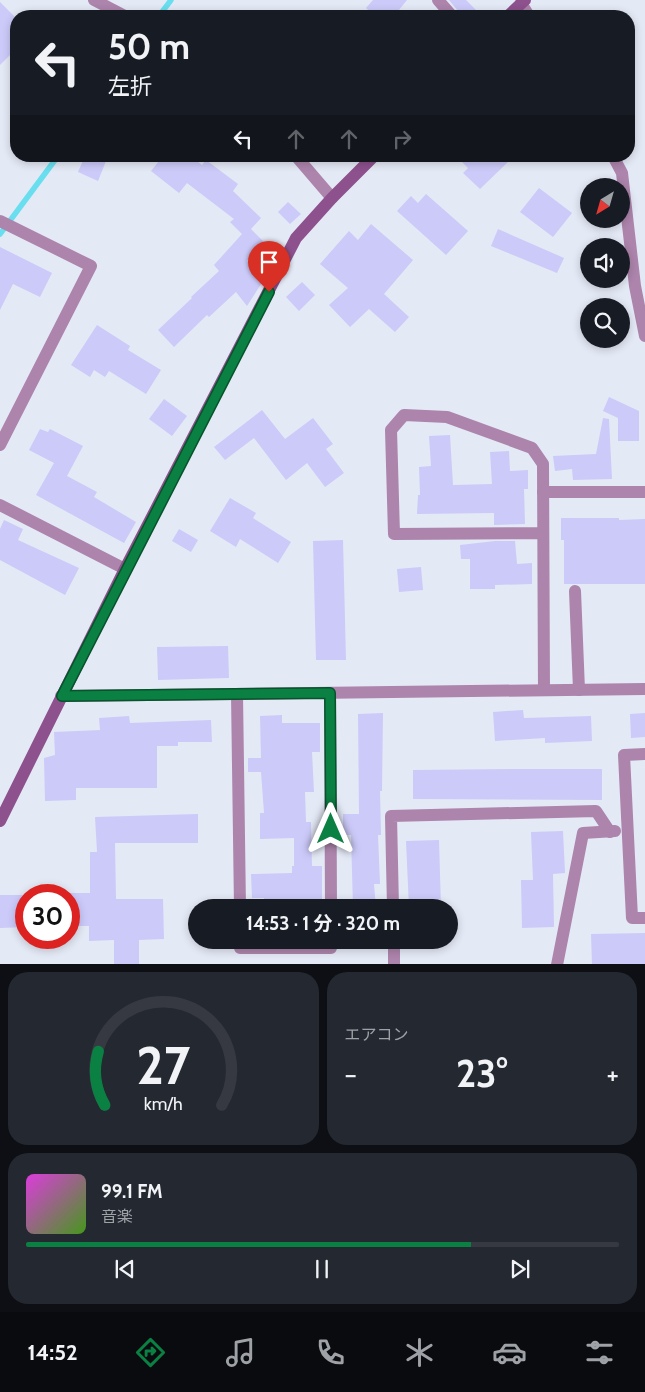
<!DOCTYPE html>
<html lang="ja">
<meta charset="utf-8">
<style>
body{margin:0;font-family:Cabin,"Noto Sans JP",sans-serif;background:#242831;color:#f1f3f6;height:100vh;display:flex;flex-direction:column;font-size:19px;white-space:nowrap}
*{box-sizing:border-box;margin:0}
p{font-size:16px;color:#9ea1a6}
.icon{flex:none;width:28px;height:28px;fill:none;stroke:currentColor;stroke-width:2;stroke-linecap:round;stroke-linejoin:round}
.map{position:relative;height:964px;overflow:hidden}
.side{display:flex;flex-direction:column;gap:8px;padding:8px;background:#0d0f14;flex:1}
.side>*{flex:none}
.banner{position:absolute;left:10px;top:10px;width:625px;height:152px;border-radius:20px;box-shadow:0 2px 8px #0003;background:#171b24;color:#f1f3f6;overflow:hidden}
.needle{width:32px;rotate:217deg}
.fabs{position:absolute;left:580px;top:178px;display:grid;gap:10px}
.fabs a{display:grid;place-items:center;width:50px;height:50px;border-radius:50%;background:#171b24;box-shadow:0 2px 8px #0003;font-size:25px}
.speed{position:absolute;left:15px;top:884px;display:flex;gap:10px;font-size:25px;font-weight:700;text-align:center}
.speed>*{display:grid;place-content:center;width:65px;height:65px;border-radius:50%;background:#171b24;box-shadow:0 2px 8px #0003;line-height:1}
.speed .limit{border:8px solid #d22;background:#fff;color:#111}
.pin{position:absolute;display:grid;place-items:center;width:42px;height:42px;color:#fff;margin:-51px -21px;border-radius:50% 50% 50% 0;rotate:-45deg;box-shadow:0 0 5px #0007}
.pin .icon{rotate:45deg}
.me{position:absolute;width:55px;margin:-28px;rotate:0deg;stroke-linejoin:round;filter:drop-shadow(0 0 4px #0008)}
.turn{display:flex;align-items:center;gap:18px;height:105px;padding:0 15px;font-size:22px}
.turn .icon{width:65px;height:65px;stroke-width:2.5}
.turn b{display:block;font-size:35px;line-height:42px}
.lanes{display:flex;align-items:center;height:48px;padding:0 15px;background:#0003;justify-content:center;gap:25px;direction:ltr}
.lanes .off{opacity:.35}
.big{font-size:38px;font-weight:700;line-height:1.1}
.side .widget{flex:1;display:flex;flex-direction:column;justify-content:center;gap:8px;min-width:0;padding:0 18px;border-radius:20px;background:#242831}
.side .dial{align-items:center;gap:0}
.dial svg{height:130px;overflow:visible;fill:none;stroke:#363941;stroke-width:7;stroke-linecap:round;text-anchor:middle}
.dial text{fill:#f1f3f6;stroke:none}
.song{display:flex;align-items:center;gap:15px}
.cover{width:60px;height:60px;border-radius:8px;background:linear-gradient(135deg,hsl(300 70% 55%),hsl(100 70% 35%))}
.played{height:5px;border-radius:2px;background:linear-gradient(90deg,#0b8043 75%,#363941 75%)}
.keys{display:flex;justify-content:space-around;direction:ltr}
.heat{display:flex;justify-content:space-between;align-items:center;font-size:28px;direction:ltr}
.side .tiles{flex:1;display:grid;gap:8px;grid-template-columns:1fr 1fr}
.widget:last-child{grid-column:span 2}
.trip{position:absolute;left:188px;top:899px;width:270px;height:50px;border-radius:25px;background:#171b24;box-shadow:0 2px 8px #0003;font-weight:700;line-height:50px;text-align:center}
.tab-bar{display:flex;height:80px;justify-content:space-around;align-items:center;background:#090b0e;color:#9ea1a6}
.tab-bar .icon{width:35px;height:35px}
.tab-bar .selected{color:#0b8043}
.tab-bar b{font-size:22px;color:#f1f3f6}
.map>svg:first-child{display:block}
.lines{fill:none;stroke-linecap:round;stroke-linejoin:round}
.stream{stroke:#69deee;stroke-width:5.5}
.building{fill:#cccaf9}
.street{stroke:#ad84ac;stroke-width:12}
.secondary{stroke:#8d518d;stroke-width:12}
.route-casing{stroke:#07532c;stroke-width:12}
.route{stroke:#0b8043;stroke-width:9}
</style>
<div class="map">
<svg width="645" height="965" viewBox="0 0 645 965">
<rect width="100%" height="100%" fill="#e4e9f6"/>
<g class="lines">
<g class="stream">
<path d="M 159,16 L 171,0"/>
<path d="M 0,234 L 58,156"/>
</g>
</g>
<g class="building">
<path d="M 373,0 L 407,0 L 394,16 L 375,16 L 366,8 Z"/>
<path d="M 449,0 L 466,0 L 482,16 L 460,16 L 458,11 Z"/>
<path d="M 0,2 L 16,18 L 16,49 L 0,65 Z"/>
<path d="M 85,156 L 108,156 L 98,181 L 78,172 Z"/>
<path d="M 163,156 L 191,156 L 202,165 L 206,160 L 238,184 L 233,191 L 261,218 L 251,229 L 265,243 L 247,261 L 263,281 L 247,306 L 236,292 L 209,317 L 207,315 L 174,347 L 158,330 L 192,298 L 191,297 L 219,271 L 214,265 L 242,234 L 230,222 L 234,219 L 187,183 L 179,193 L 151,171 Z"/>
<path d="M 456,156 L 514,156 L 480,189 L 463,173 L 468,168 Z"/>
<path d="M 539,188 L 572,213 L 553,237 L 520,212 Z"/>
<path d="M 426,194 L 468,231 L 446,255 L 397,211 L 411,196 L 418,203 Z"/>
<path d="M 288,202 L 301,214 L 290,224 L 278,212 Z"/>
<path d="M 371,224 L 413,260 L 384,294 L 409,317 L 395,332 L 369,309 L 350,327 L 329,305 L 348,288 L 320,264 L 349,231 L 358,240 Z"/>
<path d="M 498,229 L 564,258 L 557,273 L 491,246 Z"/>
<path d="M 0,247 L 52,273 L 40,297 L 13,284 L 0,310 Z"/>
<path d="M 302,282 L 315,295 L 299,311 L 286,297 Z"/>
<path d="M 97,325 L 130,346 L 128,350 L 161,370 L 146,394 L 109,371 L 105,377 L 94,370 L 90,377 L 71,365 Z"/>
<path d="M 609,397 L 639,411 L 639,441 L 618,441 L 618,418 L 603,411 Z"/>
<path d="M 164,399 L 187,416 L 172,436 L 149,419 Z"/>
<path d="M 262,410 L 285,439 L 313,418 L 333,444 L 326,449 L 344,473 L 325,487 L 307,463 L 286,480 L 254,438 L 225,460 L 214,447 Z"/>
<path d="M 603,418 L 609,419 L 612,479 L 573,480 L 572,469 L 555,471 L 553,456 L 596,454 Z"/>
<path d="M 40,429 L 48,432 L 50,429 L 83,446 L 67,476 L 97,492 L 94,497 L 136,522 L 124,543 L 36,495 L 54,463 L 29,450 Z"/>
<path d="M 450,435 L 453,485 L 492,484 L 490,452 L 509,451 L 510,471 L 528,470 L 528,489 L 524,489 L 525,524 L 494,525 L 494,513 L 417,514 L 418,495 L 420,495 L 419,467 L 431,466 L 429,436 Z"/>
<path d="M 230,498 L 256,513 L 253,518 L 291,542 L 278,563 L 240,539 L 236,547 L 210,531 Z"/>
<path d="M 561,518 L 619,518 L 619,520 L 645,519 L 645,584 L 564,584 L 564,540 L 561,540 Z"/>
<path d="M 4,520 L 23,529 L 18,540 L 79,568 L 65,595 L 0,560 L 0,529 Z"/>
<path d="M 179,529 L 198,540 L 191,552 L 172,541 Z"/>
<path d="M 343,540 L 346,660 L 316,660 L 313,541 Z"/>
<path d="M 495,541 L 515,541 L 517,564 L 532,563 L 532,584 L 495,585 L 495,589 L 470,589 L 470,559 L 461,559 L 460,545 Z"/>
<path d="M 421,567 L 423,590 L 399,592 L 397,569 Z"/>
<path d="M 228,646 L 229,678 L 158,680 L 157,647 Z"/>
<path d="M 523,710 L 524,718 L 591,716 L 592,741 L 545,743 L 545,738 L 495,741 L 493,712 Z"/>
<path d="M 383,713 L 382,791 L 380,791 L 381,835 L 378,835 L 380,884 L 374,884 L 376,908 L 353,908 L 351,835 L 343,835 L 343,814 L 359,814 L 358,714 Z"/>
<path d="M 645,713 L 645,737 L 631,738 L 630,714 Z"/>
<path d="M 282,715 L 282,723 L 320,723 L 320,752 L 312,752 L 314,792 L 305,792 L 306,822 L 311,822 L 312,866 L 322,866 L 322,908 L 264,908 L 264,898 L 252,898 L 251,874 L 292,873 L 292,866 L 294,866 L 294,838 L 260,839 L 260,813 L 264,813 L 261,772 L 248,772 L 248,758 L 261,758 L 260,716 Z"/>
<path d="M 129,716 L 130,723 L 211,720 L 212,742 L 178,742 L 178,746 L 157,746 L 157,788 L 76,788 L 76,800 L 45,801 L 44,758 L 55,755 L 54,732 L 100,730 L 99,718 Z"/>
<path d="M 519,769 L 602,769 L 602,800 L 413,799 L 413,770 Z"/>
<path d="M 198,814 L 198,843 L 115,843 L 116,899 L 163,899 L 164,939 L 139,940 L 139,965 L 114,965 L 114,940 L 89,941 L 89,926 L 69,926 L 69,893 L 90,893 L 90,852 L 97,852 L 95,817 Z"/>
<path d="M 563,831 L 565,873 L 553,874 L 554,927 L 522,928 L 521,880 L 533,880 L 531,832 Z"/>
<path d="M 439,840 L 441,908 L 409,908 L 406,841 Z"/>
<path d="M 0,895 L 26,895 L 26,927 L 0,928 Z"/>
<path d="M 645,933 L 645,965 L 592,965 L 591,934 Z"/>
</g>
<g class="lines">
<g class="street">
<path d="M 94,0 L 125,16"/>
<path d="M 438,0 L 452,16"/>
<path d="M 521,3 L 529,16"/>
<path d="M 296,156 L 332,198"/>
<path d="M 613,156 L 622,173 L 635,286 L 645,336"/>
<path d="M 0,221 L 91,266 L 0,445"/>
<path d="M 543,492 L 645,492"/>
<path d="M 0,505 L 125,569"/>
<path d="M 543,533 L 394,534 L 391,430 L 404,415 L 447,417 L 532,448 L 543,464 L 544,690"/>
<path d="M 575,591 L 579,690"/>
<path d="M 330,693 L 331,908"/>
<path d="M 237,694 L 240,908"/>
<path d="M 61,696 L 645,689"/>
<path d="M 645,754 L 624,755 L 632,918 L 645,918"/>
<path d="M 393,908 L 391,816 L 596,811 L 610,832"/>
<path d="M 240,940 L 240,948 L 331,948 L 331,940"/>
<path d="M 394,940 L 394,965"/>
<path d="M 557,965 L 583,833 L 615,831"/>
</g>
<g class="secondary">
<path d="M 508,16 L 525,0"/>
<path d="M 0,821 L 125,569 L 296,238 L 332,198 L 374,156"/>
</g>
</g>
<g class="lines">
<g class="route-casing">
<path id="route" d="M 269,292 L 62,696 L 330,693 L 331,829"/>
</g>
<use href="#route" class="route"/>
</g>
</svg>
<div class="fabs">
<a><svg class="needle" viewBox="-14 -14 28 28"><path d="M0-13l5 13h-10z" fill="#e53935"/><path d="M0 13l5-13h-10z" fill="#9ea1a6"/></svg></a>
<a><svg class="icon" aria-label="sound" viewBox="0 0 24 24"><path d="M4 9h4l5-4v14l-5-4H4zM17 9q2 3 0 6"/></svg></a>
<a><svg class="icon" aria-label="search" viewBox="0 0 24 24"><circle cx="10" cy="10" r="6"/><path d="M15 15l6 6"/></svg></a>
</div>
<div class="speed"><div class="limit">30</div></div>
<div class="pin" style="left:269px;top:292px;background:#d93025"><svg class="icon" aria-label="arrive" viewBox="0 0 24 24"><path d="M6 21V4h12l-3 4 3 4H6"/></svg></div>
<svg class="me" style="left:331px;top:829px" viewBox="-20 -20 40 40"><path d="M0-17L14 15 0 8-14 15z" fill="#0b8043" stroke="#fff" stroke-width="4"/></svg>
<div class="trip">14:53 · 1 分 · 320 m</div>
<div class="banner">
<div class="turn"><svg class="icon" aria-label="left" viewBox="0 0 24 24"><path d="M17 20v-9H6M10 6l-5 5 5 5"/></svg><div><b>50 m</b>左折</div></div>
<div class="lanes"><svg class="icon" aria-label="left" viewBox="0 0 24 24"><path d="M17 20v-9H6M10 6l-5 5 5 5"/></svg><svg class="icon off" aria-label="ahead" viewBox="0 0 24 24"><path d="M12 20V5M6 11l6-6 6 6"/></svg><svg class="icon off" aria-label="ahead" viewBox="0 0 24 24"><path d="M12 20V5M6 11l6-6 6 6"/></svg><svg class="icon off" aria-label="right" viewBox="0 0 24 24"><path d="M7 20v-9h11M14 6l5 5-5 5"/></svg></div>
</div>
</div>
<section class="side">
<div class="tiles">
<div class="widget dial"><svg viewBox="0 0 100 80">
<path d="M14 69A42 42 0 1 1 86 69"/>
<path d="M14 69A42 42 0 0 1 10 36" stroke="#0b8043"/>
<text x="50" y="56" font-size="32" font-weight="700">27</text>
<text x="50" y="72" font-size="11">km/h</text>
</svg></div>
<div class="widget"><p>エアコン</p>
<div class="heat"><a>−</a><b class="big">23°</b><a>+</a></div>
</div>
<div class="widget">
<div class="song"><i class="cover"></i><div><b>99.1 FM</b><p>音楽</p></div></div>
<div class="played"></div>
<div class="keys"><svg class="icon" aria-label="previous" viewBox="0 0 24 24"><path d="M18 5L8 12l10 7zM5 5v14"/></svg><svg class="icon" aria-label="pause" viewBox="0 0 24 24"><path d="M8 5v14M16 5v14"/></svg><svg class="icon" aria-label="next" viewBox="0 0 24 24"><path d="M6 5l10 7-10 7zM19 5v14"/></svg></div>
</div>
</div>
</section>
<nav class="tab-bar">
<b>14:52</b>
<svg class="icon selected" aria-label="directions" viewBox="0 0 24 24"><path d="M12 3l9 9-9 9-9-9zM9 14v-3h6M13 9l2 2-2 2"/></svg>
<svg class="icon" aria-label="music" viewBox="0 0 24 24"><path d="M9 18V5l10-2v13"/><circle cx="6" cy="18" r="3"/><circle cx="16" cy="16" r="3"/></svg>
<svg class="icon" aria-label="phone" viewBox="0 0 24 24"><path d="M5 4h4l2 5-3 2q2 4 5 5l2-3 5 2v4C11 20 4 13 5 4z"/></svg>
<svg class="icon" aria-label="climate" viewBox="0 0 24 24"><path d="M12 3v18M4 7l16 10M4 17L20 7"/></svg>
<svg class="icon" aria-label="car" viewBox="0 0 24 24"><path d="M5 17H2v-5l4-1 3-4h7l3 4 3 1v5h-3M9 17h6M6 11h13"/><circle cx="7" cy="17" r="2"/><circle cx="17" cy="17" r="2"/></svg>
<svg class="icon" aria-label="filters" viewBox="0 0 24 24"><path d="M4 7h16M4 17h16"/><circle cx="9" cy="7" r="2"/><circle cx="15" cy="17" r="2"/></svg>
</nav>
